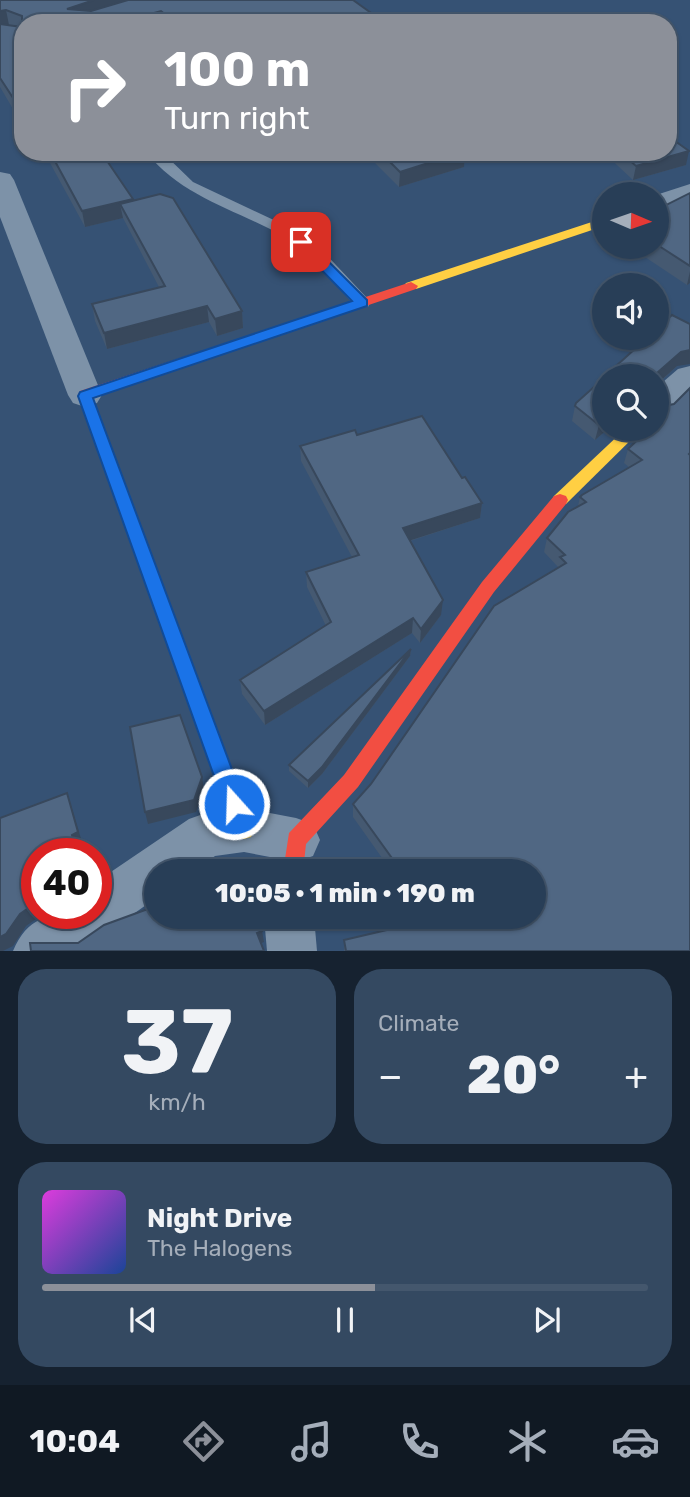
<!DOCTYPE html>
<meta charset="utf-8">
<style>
body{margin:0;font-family:Rubik,sans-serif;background:#344961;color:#f1f3f6;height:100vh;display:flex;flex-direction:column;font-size:26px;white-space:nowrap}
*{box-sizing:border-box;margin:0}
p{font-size:23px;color:#a5aeba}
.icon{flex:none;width:38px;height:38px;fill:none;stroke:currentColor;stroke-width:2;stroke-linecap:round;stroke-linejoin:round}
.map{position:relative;height:951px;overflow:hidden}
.side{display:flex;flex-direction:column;gap:18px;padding:18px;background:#162230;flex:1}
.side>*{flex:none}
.hud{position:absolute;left:14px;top:14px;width:663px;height:147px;border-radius:28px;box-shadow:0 2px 5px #0004,0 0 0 2px #44576d;background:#8c9099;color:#fff;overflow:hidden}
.needle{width:46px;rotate:92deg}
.controls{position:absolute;left:592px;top:182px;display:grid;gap:14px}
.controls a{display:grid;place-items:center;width:77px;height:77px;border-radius:50%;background:#283e57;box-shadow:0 2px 5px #0004,0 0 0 2px #44576d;font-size:35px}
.speed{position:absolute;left:21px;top:838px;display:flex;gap:14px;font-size:35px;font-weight:700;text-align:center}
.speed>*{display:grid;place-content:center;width:91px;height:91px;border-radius:50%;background:#283e57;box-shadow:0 2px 5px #0004,0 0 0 2px #44576d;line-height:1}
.speed .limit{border:10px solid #d22;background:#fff;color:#111}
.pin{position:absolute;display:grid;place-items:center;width:60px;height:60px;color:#fff;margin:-30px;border-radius:14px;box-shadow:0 4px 10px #0006}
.me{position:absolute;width:77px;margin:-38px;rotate:340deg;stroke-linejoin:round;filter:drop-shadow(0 0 5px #0008)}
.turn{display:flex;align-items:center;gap:24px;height:147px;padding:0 35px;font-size:32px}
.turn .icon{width:91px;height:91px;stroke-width:2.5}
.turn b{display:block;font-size:49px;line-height:60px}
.big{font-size:52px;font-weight:800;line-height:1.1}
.side .tile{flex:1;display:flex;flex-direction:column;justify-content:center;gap:10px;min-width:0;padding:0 24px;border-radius:28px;background:#344961}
.side .dial{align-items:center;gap:0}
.dial b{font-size:91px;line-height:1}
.song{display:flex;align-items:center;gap:21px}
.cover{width:84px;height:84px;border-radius:10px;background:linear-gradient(135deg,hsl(300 70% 55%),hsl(220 70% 35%))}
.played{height:7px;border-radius:4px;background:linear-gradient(90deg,#8c9099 55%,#44576d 55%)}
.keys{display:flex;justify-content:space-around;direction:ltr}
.heat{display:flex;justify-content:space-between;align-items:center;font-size:38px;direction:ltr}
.side .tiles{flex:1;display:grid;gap:18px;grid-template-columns:1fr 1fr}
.tile:last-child{grid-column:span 2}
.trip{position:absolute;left:144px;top:859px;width:402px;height:70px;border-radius:35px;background:#283e57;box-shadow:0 2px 5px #0004,0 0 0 2px #44576d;font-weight:800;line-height:70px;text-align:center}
.tab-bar{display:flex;height:112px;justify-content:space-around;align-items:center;background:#101923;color:#a5aeba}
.tab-bar .icon{width:49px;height:49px}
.tab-bar .current{color:#8c9099}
.tab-bar b{font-size:32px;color:#f1f3f6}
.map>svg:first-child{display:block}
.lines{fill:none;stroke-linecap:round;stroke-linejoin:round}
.lane{fill:#7d92a8;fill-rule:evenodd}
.street{fill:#7d92a8;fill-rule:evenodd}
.slow{fill:#ffcf43;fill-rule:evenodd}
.jam{fill:#f24e42;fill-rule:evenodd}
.wall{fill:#455971}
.shaded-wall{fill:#38485c}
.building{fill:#506783;stroke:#38485c;stroke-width:2}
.route{fill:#1a73e8;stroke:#114b97;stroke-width:2}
</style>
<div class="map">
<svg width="690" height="951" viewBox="0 0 690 951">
<rect width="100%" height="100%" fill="#365274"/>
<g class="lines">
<path class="lane" d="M 146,152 L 162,152 L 193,182 L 295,230 L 319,247 L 368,299 L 370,303 L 368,307 L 356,307 C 333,282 312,253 283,236 C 235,209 182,197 146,152 Z"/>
<g class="street">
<path d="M 0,172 L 10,174 L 14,180 L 102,395 L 97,403 L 85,407 L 73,403 L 68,395 L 0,217 Z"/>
<path d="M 690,184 L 690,202 L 656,213 L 656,195 Z"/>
<path d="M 690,366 L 690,396 L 668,417 L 656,420 L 656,388 L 678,369 Z"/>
<path d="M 244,808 L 296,818 L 313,824 L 320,840 L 313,856 L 296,862 L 244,852 L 215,856 L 193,872 L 156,872 L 156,898 L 81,951 L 13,951 C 30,910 58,914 96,914 L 96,882 L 189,819 L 206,813 Z"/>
<path d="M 264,917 L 314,917 L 317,951 L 267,951 Z"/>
</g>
<g class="slow">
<path d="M 604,218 L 604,226 L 416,289 L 406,289 L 404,286 L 406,283 Z"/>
<path d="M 625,429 L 642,429 L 566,504 L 554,504 L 552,500 L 554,496 Z"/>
<path d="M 123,494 L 129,496 L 131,500 L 254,830 L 251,837 L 244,839 L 237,837 L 234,830 L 115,500 L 117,496 Z"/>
</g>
<g class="jam">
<path d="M 411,282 L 418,286 L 416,289 L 93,398 L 131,500 L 129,504 L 117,504 L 78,395 L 80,391 Z"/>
<path d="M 560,494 L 566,496 L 568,500 L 566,504 L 494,592 L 358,787 L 306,844 L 303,872 L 283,872 L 289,833 L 344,775 L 482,582 L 554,496 Z"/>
</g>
</g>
<g class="wall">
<path d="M 0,0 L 385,23 L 23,23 L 23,126 L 0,87 Z"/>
<path d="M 44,152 L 101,152 L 133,201 L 242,311 L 243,328 L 217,336 L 209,322 L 107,349 L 95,321 L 92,304 L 159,287 L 123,218 L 85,227 Z"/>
<path d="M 364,152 L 465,152 L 464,167 L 399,187 Z"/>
<path d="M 603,152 L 668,152 L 686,165 L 633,180 Z"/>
<path d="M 690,193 L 690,283 L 687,285 L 630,247 L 656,247 L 656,210 Z"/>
<path d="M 677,366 L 658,384 L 690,951 L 344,951 L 344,940 L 385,931 L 378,917 L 534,917 L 534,872 L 392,872 L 353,817 L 353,804 L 558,567 L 544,552 L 547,538 L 578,506 L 580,497 L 630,468 L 624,463 L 628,449 L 656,429 L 656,376 Z"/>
<path d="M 575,406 L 604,429 L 608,429 L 595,440 L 572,421 Z"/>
<path d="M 357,435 L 462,478 L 482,503 L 480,518 L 410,541 L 441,615 L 420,643 L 412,633 L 265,725 L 242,694 L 240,680 L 326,626 L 307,587 L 306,572 L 352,557 L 301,461 L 300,446 Z"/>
<path d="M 411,649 L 410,656 L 322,774 L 308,788 L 289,771 L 289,765 Z"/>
</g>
<g class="shaded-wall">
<path d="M 94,0 L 140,0 L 71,23 L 67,9 Z"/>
<path d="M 6,10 L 9,25 L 0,26 L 0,11 Z"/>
<path d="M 161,11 L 162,23 L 117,23 Z"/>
<path d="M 689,151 L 686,165 L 633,180 L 636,166 Z"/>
<path d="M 463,152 L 465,152 L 464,167 L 399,187 L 400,172 Z"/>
<path d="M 133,199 L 135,215 L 120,204 L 123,218 L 85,227 L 82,211 Z"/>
<path d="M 690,271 L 690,283 L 687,285 Z"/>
<path d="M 207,306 L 209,322 L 107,349 L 104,333 Z"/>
<path d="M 242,311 L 243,328 L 217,336 L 215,319 Z"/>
<path d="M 690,350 L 690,364 L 677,366 L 656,385 L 657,373 L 681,352 Z"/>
<path d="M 604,421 L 604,429 L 608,429 L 595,440 L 599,425 Z"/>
<path d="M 482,503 L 480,518 L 402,543 L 403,528 Z"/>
<path d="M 443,600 L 441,615 L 420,643 L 421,629 Z"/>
<path d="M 413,618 L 412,633 L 265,725 L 264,711 Z"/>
<path d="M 411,649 L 410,656 L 322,774 L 308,788 L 308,781 Z"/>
<path d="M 202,777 L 204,789 L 196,812 L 148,824 L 145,812 Z"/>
<path d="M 67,793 L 83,845 L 76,848 L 78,854 L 76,854 L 72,835 Z"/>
<path d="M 37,905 L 37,914 L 53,914 L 36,919 L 26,926 L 13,946 L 3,951 L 0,951 L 0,937 L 20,914 L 30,907 Z"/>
<path d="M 262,931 L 264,942 L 259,944 L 257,933 Z"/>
</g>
<g class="building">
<path d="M 0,0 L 94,0 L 67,9 L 91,11 L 128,0 L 353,0 L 385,23 L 176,23 L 161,11 L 117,23 L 23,23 L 23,118 L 17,104 L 0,78 L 0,24 L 22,27 L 22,16 L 6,10 L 0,11 Z"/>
<path d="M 668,136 L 689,151 L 636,166 L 620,152 L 668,152 Z"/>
<path d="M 50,152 L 101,152 L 133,199 L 82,211 Z"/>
<path d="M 380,152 L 463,152 L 400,172 Z"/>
<path d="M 690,193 L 690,266 L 656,244 L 656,210 Z"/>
<path d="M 160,194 L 173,198 L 242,311 L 215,319 L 207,306 L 104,333 L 92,304 L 165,286 L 120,204 Z"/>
<path d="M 672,315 L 690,324 L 690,350 L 681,352 L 657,373 L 658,407 L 674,404 L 690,388 L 690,453 L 689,454 L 690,455 L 690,951 L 346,951 L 344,940 L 391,929 L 385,917 L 534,917 L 534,872 L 402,872 L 353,804 L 371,784 L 494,606 L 566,563 L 560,557 L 565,555 L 547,538 L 568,512 L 586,502 L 580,497 L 582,495 L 642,460 L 628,449 L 649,429 L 656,429 L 656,419 L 660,414 L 656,414 L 656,376 L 605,376 L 647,338 L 656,338 L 656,329 Z"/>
<path d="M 604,378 L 604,421 L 599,425 L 575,406 L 576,403 Z"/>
<path d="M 422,416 L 462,478 L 465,477 L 482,503 L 403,528 L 443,600 L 421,629 L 413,618 L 264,711 L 240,680 L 331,622 L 306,572 L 359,555 L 300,446 L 355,430 L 357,435 Z"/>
<path d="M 411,649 L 322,767 L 308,781 L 289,765 Z"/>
<path d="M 180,715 L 202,777 L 194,800 L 145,812 L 130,727 Z"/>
<path d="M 67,793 L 78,832 L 72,835 L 76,854 L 37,854 L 37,905 L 30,907 L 20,914 L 6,934 L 0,937 L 0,818 Z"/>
<path d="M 263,862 L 266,872 L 236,872 Z"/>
<path d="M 156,906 L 156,917 L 260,917 L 262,931 L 257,933 L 264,951 L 31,951 L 30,943 L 78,943 L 104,925 Z"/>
</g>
<path class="route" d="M 297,239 L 306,239 L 367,300 L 367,306 L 93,398 L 245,804 L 242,811 L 234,813 L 227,811 L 224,804 L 78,396 L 80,392 L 352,301 L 297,245 Z"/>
</svg>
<div class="controls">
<a><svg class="needle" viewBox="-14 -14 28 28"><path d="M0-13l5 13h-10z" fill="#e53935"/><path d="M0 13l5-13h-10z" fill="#a5aeba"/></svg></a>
<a><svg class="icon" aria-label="sound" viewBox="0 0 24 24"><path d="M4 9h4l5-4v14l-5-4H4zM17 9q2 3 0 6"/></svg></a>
<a><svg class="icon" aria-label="search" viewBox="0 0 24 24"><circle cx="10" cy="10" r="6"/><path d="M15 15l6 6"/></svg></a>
</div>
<div class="speed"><div class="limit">40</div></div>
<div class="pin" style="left:301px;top:242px;background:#d93025"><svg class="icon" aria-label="arrive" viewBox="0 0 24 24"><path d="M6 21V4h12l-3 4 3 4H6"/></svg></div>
<svg class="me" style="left:234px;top:804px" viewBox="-20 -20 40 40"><circle r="17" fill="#1a73e8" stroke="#fff" stroke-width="3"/><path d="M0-11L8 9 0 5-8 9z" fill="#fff"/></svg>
<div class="trip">10:05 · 1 min · 190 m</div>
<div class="hud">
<div class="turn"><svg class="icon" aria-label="right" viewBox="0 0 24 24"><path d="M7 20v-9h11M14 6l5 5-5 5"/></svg><div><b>100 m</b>Turn right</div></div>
</div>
</div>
<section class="side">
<div class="tiles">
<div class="tile dial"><b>37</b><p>km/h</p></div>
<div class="tile"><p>Climate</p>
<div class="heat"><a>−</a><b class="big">20°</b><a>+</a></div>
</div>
<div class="tile">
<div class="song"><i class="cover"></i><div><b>Night Drive</b><p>The Halogens</p></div></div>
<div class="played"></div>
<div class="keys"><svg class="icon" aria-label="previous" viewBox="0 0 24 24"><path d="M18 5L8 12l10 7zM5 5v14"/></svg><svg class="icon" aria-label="pause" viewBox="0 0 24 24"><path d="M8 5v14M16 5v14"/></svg><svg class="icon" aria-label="next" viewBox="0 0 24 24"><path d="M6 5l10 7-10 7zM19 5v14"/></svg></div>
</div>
</div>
</section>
<nav class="tab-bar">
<b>10:04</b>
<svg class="icon current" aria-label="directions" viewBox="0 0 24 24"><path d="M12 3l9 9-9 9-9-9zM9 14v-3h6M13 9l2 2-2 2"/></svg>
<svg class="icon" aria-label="music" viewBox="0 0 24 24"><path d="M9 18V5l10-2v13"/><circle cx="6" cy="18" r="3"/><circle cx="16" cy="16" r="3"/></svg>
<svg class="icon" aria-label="phone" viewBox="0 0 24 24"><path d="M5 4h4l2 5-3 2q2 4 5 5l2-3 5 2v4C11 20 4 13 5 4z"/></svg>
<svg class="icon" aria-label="climate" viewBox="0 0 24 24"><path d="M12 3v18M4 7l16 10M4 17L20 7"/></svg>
<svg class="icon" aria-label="car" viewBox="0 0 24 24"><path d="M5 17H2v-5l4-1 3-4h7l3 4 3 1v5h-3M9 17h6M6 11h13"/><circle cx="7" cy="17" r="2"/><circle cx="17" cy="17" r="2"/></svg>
</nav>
